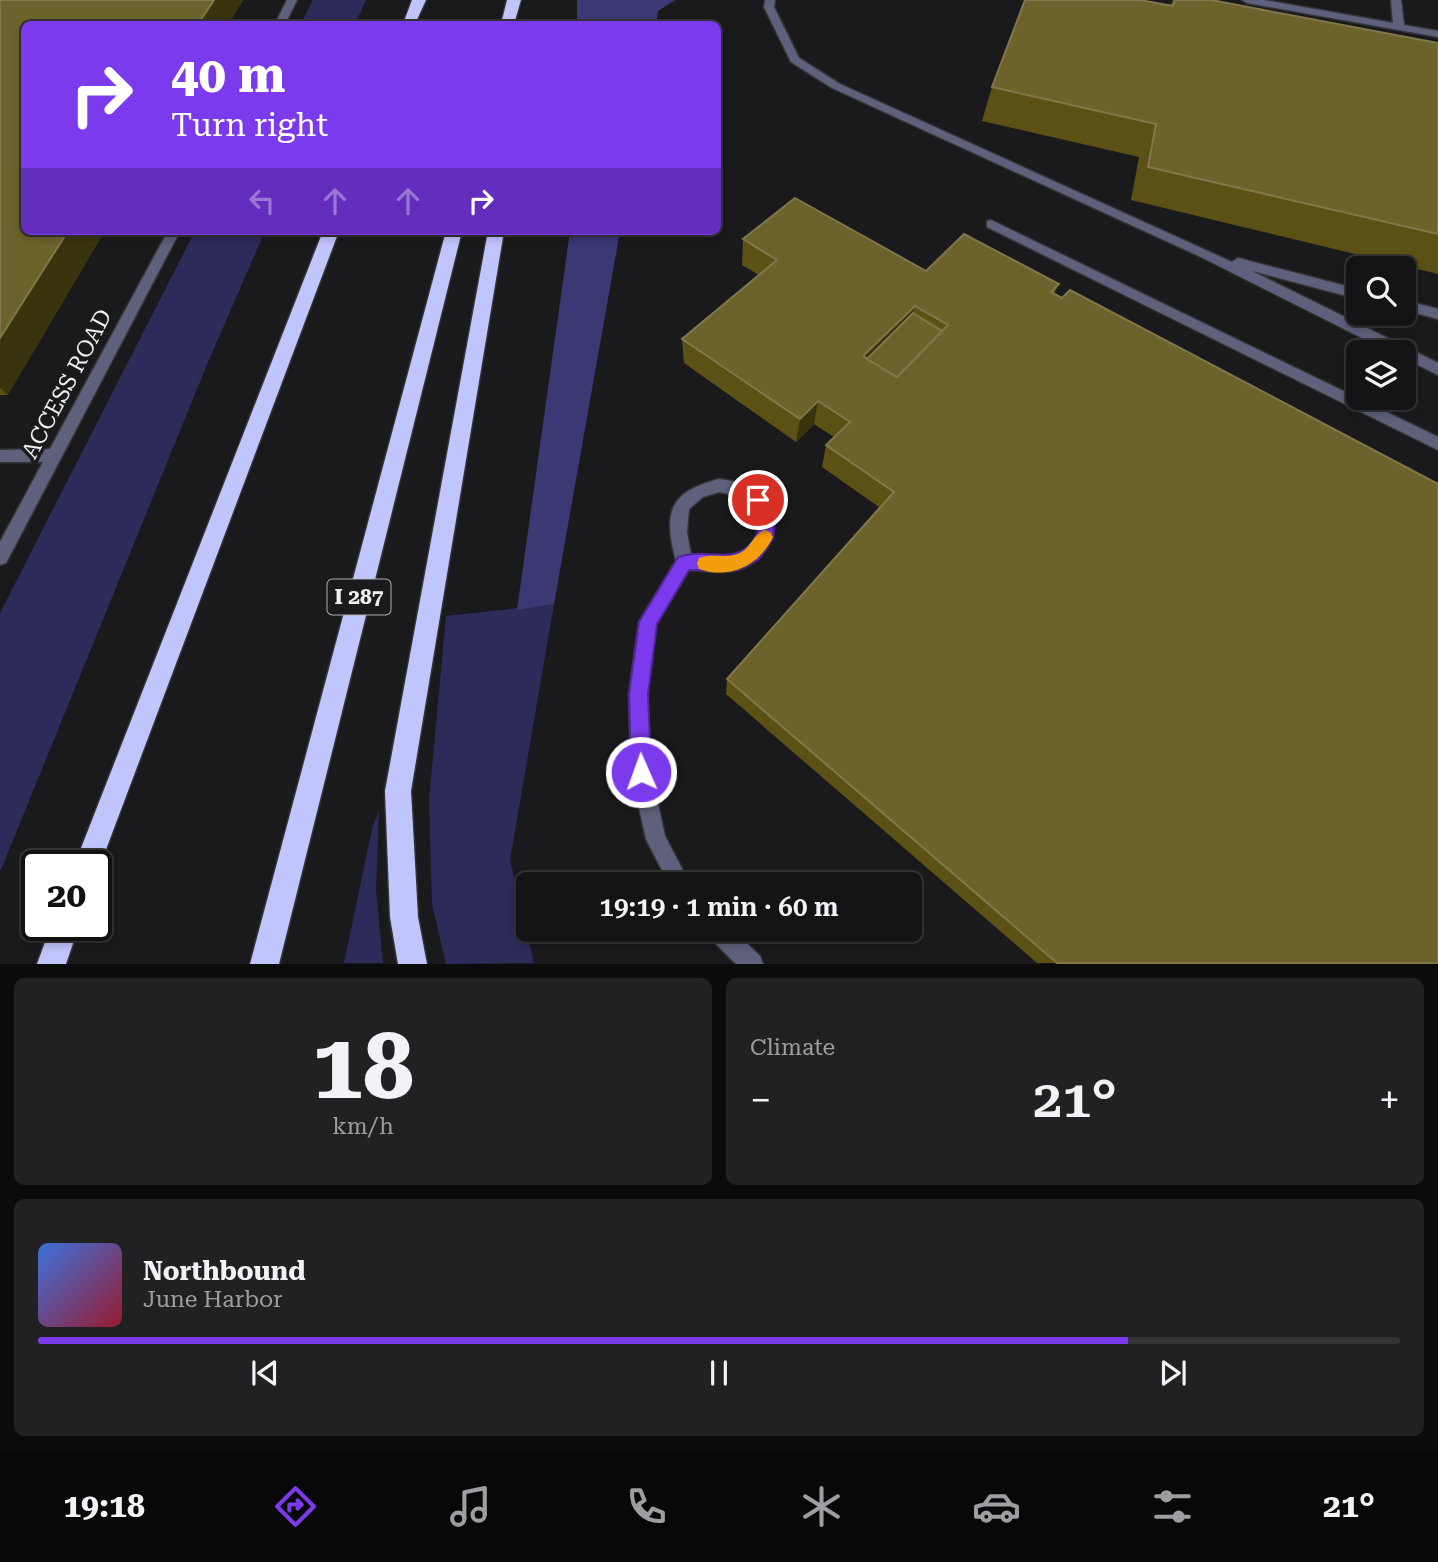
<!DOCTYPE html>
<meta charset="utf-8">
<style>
body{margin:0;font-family:"Roboto Serif",serif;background:#212123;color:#f1f3f6;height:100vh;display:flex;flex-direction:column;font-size:26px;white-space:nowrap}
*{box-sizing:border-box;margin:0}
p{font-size:23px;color:#9d9ea1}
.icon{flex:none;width:38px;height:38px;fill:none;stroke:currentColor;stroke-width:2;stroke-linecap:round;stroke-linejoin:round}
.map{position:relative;height:964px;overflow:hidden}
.details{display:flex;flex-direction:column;gap:14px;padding:14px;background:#0b0b0c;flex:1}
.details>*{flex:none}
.hud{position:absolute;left:21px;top:21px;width:700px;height:214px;border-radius:10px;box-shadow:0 4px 10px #0003,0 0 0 2px #333335;background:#7c3aed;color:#fff;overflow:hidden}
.controls{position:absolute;left:1346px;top:256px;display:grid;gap:14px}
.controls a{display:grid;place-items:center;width:70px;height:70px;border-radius:10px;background:#141416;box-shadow:0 4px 10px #0003,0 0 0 2px #333335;font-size:35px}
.speed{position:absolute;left:21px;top:850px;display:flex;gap:14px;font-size:35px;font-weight:700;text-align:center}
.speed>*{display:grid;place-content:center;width:91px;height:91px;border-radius:50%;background:#141416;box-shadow:0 4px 10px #0003,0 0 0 2px #333335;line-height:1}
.speed .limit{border:4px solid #111;border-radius:10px;background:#fff;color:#111}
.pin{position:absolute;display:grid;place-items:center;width:60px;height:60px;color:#fff;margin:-30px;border:4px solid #fff;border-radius:50%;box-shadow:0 2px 7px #0007}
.me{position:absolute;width:77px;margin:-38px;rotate:358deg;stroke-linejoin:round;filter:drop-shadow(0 0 5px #0008)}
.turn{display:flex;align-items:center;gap:24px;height:147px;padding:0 35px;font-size:32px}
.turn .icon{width:91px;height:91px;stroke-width:2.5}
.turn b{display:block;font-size:49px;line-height:60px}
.lanes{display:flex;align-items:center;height:66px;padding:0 35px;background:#0003;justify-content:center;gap:35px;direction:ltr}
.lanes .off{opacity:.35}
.big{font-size:52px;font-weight:600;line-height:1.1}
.details .tile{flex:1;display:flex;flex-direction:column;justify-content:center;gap:10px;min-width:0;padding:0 24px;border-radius:10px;background:#212123}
.details .dial{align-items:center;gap:0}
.dial b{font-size:91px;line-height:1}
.song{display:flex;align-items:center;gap:21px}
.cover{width:84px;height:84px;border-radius:10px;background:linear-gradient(135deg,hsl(220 70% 55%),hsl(350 70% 35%))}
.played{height:7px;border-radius:4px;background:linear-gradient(90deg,#7c3aed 80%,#333335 80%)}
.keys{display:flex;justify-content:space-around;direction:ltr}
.heat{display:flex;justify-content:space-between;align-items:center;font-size:38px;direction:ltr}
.details .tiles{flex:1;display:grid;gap:14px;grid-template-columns:1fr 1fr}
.tile:last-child{grid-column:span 2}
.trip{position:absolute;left:516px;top:872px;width:406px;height:70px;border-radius:10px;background:#141416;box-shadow:0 4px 10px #0003,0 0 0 2px #333335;font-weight:600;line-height:70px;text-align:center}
.dock{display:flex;height:112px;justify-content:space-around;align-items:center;background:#080809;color:#9d9ea1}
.dock .icon{width:49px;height:49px}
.dock .current{color:#7c3aed}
.dock b{font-size:32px;color:#f1f3f6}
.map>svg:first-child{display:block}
.green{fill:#2c2b5a}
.forest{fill:#3a3974}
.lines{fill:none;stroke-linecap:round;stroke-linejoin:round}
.service-casing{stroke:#343437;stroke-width:3}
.motorway-casing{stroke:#343437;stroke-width:3}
.service{fill:#5e607c;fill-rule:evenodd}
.motorway{fill:#c1c5fd;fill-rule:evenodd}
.wall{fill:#5b5115}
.shaded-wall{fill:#3a340e}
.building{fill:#6b622c;stroke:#80784b;stroke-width:2;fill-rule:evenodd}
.route{fill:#7c3aed;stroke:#51269a;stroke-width:2}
.slow{fill:#f59e0b}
.labels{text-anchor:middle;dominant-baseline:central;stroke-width:7;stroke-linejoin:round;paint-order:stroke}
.shield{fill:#1a1a1d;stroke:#b0b0b2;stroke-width:2}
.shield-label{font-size:21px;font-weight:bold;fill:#f0f0f2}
.street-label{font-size:23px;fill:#f0f0f2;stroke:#1a1a1d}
</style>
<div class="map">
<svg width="1438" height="964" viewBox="0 0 1438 964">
<rect width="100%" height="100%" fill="#1a1a1d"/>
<g class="green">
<path d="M 313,0 L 366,0 L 355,24 L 301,24 Z"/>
<path d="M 195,231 L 265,231 L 206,367 L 0,872 L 0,613 Z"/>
<path d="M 554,604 L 510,860 L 534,963 L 446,964 L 432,904 L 429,800 L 446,616 Z"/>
<path d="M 379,811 L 376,889 L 383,963 L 344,963 L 372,829 Z"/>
</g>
<g class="forest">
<path d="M 577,0 L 675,0 L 658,11 L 656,24 L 577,24 Z"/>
<path d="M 570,231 L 620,231 L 554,604 L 517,610 Z"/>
</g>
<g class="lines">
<g class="service-casing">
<g id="service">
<path d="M 287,0 L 297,0 L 285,24 L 275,24 Z"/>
<path d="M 765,0 L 775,0 L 774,7 L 799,58 L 840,84 L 1232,262 L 1238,258 L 1358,289 L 1358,299 L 1252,271 L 1438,363 L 1438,375 L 1404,358 L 1404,352 L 1390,352 L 1201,257 L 832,88 L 791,62 L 764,7 Z"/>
<path d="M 1242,0 L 1264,0 L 1393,23 L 1391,0 L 1401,0 L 1404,25 L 1438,31 L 1438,37 L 1247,3 Z"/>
<path d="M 991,220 L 1438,437 L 1438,450 L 987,227 L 987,221 Z"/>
<path d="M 168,231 L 180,231 L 6,563 L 0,565 L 0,542 L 43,462 L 0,462 L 0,450 L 50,449 Z"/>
<path d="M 1404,300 L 1438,309 L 1438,319 L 1404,310 Z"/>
<path d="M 719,479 C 733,481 744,482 755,490 C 789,514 774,559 738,570 C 722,574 705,571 689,570 L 656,624 L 647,694 L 651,772 L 665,836 L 690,884 L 669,884 L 646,839 L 631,772 L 629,694 L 639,622 L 676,561 C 663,512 669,492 719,479 ZM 719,492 C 756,497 777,538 736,555 C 723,560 705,556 691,555 L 687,532 L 689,509 L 703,497 Z"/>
<path d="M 706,929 L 732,929 L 760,956 L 763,964 L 736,964 L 709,937 Z"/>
</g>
</g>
<g class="motorway-casing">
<g id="motorway">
<path d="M 412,0 L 426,0 L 415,24 L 403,24 Z"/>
<path d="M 507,0 L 521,0 L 514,24 L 501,24 Z"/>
<path d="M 323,231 L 339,231 L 96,876 L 96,866 L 74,866 Z"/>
<path d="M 446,231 L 462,231 L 279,964 L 250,964 Z"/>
<path d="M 488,231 L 504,231 L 411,791 L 418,917 L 427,964 L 398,964 L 390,917 L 385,791 Z"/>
<path d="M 51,926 L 79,926 L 66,964 L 37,964 Z"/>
</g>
</g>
<use href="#service" class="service"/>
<use href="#motorway" class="motorway"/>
</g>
<g class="wall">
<path d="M 0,0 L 243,0 L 228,24 L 24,24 L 8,395 L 0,395 Z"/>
<path d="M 1173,0 L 1219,0 L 1219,1 L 1438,43 L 1438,274 L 1131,200 L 1139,157 L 982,121 L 992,87 L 1170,6 Z"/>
<path d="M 743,239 L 926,271 L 1059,284 L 1054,294 L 1438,963 L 1037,963 L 726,694 L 727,679 L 879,507 L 822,467 L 826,445 L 834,437 L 814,424 L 796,442 L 684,363 L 682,339 L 759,275 L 742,265 Z"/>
</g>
<g class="shaded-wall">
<path d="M 214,0 L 243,0 L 228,24 L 198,24 Z"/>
<path d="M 68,231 L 105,231 L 8,395 L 0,388 L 0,338 Z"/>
<path d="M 915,306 L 908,330 L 869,369 L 863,356 Z"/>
<path d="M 818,401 L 814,424 L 796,442 L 800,419 Z"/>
</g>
<g class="building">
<path d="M 0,0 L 214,0 L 198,24 L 24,24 L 24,231 L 68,231 L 0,338 Z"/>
<path d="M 1025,0 L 1140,0 L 1173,6 L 1175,0 L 1211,0 L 1438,43 L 1438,234 L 1148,167 L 1156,124 L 992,87 Z"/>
<path d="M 795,198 L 926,271 L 964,234 L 1059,284 L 1051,292 L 1062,298 L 1070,290 L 1438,484 L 1438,963 L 1057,963 L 727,679 L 894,492 L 826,445 L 850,422 L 818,401 L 800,419 L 682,339 L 777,260 L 743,239 ZM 915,306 L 948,325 L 897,377 L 863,356 Z"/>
<path d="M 913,313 L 942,331 L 897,377 L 867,359 Z"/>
</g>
<path class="route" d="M 758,493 L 763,495 L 775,520 L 773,539 L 758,560 L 737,570 L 689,570 L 657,624 L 648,694 L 651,772 L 648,779 L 641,782 L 634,779 L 631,772 L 629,694 L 639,622 L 678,557 C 704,547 733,566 752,542 C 763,528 756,514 750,500 L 752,495 Z"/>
<path class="slow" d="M 765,530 L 770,532 L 773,537 C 760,565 729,580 699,569 L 697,563 L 699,558 C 712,553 727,559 740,553 C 751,548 753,534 765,530 Z"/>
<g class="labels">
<rect class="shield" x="327.5" y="579.5" width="63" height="35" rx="5"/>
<g class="shield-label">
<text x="359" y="597">I 287</text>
</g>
<g class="street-label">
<text transform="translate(67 384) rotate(-62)">ACCESS ROAD</text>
</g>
</g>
</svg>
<div class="controls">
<a><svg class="icon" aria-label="search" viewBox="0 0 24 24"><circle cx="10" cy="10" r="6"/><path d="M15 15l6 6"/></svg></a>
<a><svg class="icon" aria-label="layers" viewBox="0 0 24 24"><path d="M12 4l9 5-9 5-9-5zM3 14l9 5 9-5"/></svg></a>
</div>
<div class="speed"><div class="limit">20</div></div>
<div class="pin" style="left:758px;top:500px;background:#d93025"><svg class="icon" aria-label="arrive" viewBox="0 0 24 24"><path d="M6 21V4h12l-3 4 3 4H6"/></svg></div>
<svg class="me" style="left:641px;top:772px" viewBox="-20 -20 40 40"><circle r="17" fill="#7c3aed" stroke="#fff" stroke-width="3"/><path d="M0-11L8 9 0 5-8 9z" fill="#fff"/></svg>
<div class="trip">19:19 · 1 min · 60 m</div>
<div class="hud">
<div class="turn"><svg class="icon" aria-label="right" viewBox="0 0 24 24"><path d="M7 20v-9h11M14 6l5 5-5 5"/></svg><div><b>40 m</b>Turn right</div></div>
<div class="lanes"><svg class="icon off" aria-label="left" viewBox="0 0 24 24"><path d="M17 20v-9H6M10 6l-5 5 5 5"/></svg><svg class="icon off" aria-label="ahead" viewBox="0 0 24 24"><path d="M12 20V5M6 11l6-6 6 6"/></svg><svg class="icon off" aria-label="ahead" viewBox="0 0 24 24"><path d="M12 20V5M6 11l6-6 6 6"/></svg><svg class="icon" aria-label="right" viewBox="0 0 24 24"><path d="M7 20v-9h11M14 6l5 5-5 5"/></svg></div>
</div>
</div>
<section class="details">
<div class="tiles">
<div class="tile dial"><b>18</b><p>km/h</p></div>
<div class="tile"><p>Climate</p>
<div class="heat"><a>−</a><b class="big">21°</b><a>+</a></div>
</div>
<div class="tile">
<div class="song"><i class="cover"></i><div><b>Northbound</b><p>June Harbor</p></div></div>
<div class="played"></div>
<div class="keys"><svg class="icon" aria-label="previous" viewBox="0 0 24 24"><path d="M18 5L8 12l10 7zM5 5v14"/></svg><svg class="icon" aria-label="pause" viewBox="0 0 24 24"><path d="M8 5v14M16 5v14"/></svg><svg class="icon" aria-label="next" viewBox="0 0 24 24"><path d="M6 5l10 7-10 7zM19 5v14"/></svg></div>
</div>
</div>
</section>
<nav class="dock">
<b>19:18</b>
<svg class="icon current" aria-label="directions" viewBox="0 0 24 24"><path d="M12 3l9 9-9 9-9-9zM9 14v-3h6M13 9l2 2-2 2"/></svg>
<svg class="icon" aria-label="music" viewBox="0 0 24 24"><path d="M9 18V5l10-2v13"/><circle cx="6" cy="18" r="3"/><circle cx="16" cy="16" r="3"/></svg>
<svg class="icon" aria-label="phone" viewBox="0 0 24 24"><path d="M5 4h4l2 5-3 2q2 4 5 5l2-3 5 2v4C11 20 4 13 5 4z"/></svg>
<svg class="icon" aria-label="climate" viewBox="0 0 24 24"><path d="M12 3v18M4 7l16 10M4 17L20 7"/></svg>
<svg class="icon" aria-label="car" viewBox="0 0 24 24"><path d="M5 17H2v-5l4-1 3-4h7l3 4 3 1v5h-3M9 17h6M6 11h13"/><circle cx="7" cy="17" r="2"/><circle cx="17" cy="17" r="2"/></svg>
<svg class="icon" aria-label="filters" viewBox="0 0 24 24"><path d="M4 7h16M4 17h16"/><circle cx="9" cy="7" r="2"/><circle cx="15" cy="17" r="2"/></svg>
<b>21°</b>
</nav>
